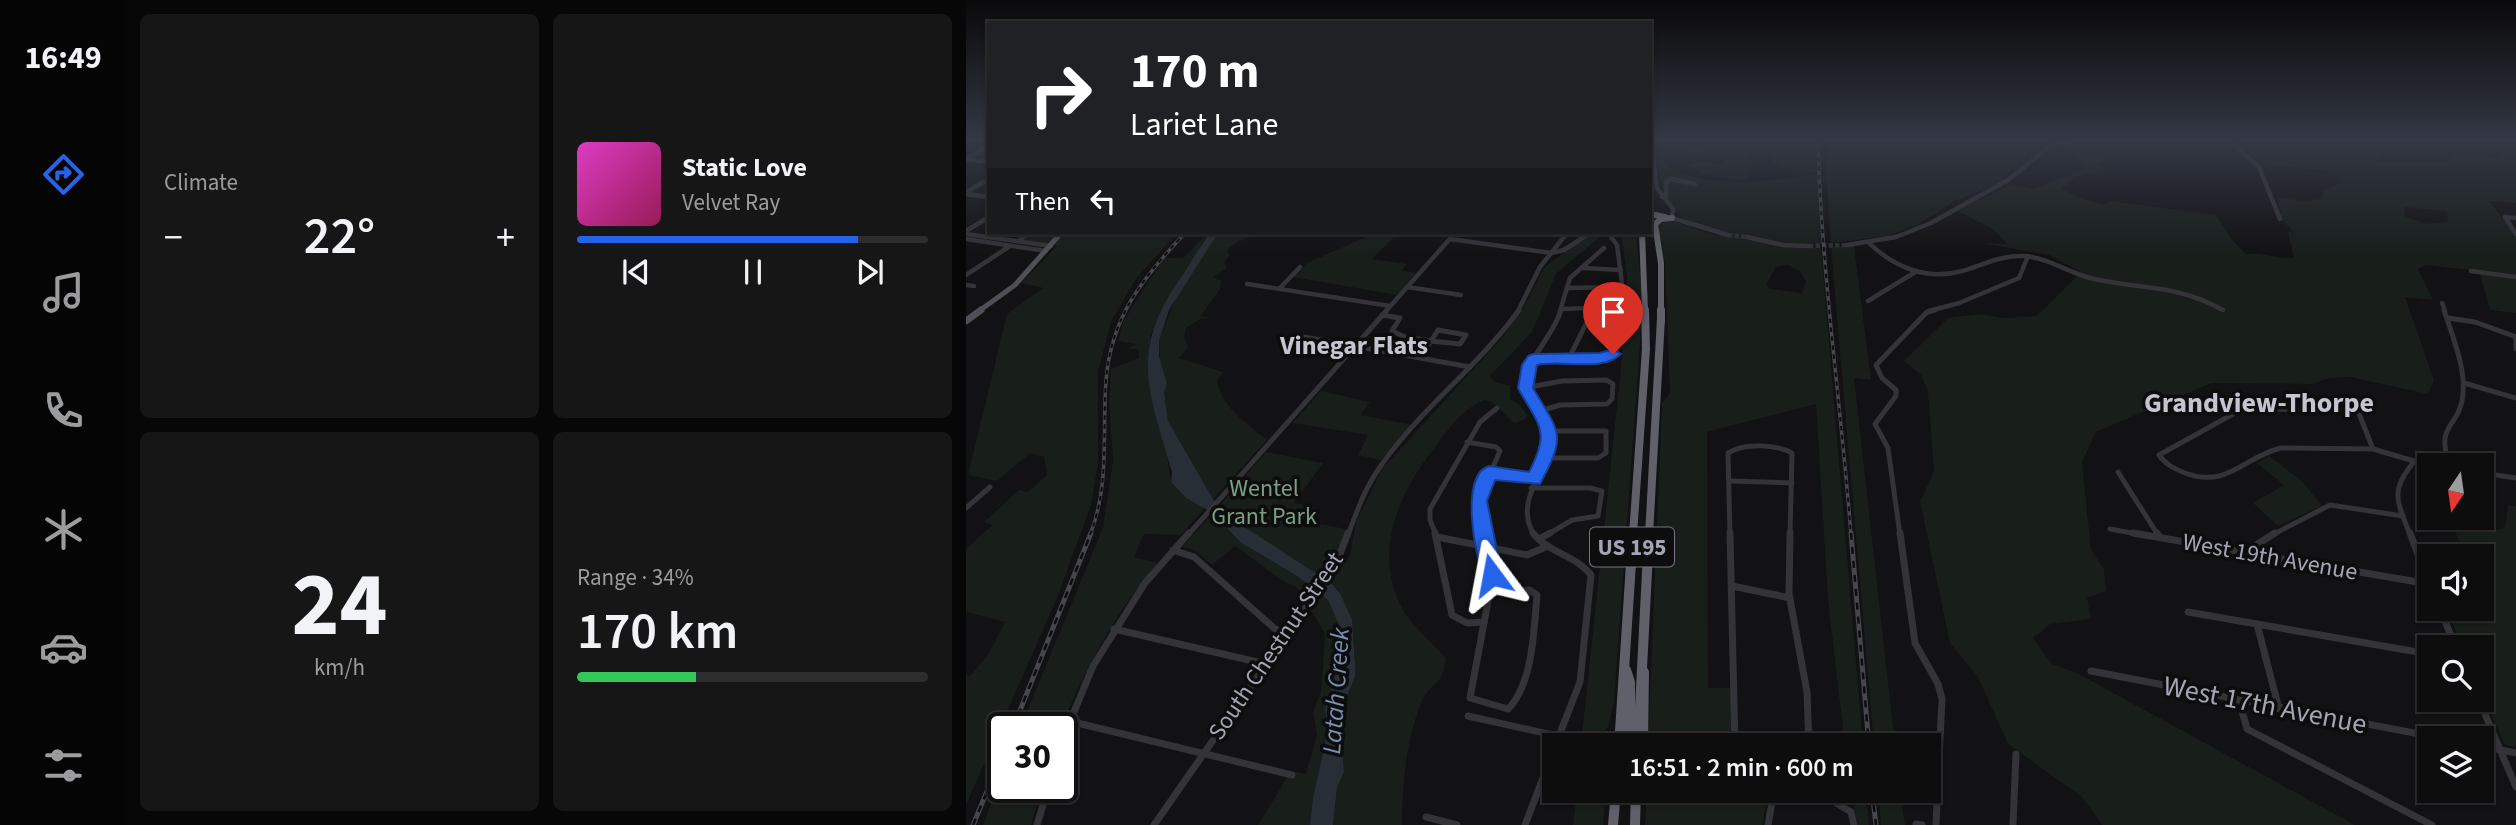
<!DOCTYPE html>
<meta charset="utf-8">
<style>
body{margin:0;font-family:"Source Sans 3",sans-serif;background:#171617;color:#f1f3f6;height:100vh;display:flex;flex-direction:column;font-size:26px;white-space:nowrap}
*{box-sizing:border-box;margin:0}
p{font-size:23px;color:#9b9c9e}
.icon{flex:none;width:38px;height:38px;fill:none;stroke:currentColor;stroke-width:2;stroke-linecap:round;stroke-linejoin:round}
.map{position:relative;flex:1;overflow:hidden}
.details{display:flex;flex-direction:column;gap:14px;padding:14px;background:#080708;width:840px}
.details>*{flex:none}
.guide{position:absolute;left:21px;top:21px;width:665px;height:214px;border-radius:0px;box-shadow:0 2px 5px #0004,0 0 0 2px #2e2d2e;background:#202124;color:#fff;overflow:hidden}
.needle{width:46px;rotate:193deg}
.controls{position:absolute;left:1451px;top:453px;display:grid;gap:14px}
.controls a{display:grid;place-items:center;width:77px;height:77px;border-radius:0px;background:#0e0d0e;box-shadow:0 2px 5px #0004,0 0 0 2px #2e2d2e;font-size:35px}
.speed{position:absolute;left:21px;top:712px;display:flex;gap:14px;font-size:35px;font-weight:700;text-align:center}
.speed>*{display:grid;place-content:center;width:91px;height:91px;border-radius:50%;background:#0e0d0e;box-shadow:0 2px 5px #0004,0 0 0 2px #2e2d2e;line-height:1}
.speed .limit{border:4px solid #111;border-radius:10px;background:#fff;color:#111}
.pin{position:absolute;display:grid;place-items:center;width:60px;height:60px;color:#fff;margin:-72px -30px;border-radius:50% 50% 50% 0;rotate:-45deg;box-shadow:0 0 7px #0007}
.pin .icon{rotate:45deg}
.me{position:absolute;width:77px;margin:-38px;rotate:347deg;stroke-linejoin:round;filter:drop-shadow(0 0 5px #0008)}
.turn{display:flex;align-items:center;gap:24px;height:147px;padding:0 28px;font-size:32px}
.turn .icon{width:91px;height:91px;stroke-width:2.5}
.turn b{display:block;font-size:49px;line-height:60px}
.then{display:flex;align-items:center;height:66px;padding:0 28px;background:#0003;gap:14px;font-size:26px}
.big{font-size:52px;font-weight:600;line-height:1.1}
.details .tile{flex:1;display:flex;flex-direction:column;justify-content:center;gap:10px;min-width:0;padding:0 24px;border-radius:10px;background:#171617}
.details .dial{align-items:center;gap:0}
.dial b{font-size:91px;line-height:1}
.song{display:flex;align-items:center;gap:21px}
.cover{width:84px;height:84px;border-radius:10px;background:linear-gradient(135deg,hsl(310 70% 55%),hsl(330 70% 35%))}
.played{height:7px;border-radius:4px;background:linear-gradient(90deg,#2563eb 80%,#2e2d2e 80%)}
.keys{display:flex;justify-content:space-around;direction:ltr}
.heat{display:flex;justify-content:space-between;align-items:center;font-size:38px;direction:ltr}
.charge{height:10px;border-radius:5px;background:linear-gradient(90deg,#34c759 34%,#2e2d2e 0)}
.details .tiles{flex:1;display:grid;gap:14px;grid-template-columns:repeat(2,1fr)}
.trip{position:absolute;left:576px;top:733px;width:399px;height:70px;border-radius:0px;background:#0e0d0e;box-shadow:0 2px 5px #0004,0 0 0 2px #2e2d2e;font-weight:600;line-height:70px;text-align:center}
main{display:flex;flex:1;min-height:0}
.dock{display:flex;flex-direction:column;width:126px;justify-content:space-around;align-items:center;background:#060506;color:#9b9c9e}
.dock .icon{width:49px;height:49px}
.dock .selected{color:#2563eb}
.dock b{font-size:32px;color:#f1f3f6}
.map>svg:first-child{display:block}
.green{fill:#181e1a;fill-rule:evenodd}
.water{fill:#282e36}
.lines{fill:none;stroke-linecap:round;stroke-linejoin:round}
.minor-tunnel{stroke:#2f2f33;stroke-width:4.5;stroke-dasharray:4.5 2;stroke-linecap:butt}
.minor-far2{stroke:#333338;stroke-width:4.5}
.minor-far1{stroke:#333338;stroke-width:5}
.minor{stroke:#333338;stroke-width:7}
.major-far1{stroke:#4f4f57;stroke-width:5}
.major{stroke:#4f4f57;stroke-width:7}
.highway-far2{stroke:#5f6069;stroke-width:6}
.highway-far1{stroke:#5f6069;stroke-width:8}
.highway{stroke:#5f6069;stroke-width:10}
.rail-far1-casing{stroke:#46464d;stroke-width:3.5}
.rail-casing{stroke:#46464d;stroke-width:5}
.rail-far1{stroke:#0d0d0e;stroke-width:2;stroke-dasharray:4.5;stroke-linecap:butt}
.rail{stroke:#0d0d0e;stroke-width:2.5;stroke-dasharray:7;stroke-linecap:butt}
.route{fill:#2563eb;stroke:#184099;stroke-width:2}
.labels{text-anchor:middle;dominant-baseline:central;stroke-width:7;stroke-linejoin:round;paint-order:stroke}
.shield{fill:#0d0d0e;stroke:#767782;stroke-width:2}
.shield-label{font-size:23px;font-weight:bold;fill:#a3a5b4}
.park-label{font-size:24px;fill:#7a9f82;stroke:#0d0d0e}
.street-label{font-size:24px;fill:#a3a5b4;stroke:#0d0d0e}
.neighbourhood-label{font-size:26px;font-weight:bold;fill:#c4c5d0;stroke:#0d0d0e}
.water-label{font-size:26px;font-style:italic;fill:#798daf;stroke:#0d0d0e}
.quarter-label{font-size:28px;font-weight:bold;fill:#c4c5d0;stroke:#0d0d0e}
.near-street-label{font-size:28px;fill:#a3a5b4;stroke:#0d0d0e}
</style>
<main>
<nav class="dock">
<b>16:49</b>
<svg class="icon selected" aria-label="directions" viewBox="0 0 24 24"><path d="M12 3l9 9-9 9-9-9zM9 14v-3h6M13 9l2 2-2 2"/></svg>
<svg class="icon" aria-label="music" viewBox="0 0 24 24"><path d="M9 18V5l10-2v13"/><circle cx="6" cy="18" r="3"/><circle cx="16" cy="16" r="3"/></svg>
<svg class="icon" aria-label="phone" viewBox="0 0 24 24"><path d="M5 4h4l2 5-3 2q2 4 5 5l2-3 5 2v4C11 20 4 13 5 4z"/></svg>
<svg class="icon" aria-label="climate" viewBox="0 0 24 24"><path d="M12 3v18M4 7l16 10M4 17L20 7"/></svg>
<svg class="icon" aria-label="car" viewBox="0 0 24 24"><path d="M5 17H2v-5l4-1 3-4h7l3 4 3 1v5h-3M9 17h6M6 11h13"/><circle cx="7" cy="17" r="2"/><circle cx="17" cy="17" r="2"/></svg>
<svg class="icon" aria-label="filters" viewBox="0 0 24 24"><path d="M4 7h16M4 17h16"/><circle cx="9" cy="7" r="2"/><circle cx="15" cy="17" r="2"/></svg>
</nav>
<section class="details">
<div class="tiles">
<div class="tile"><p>Climate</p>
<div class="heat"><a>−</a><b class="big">22°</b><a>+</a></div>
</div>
<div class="tile">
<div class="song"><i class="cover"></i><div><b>Static Love</b><p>Velvet Ray</p></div></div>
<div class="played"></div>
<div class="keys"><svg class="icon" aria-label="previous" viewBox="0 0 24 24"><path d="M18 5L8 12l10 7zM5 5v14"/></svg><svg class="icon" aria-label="pause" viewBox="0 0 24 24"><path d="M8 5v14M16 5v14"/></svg><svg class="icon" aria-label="next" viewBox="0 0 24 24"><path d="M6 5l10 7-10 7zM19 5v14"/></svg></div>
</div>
<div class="tile dial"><b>24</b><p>km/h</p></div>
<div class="tile"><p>Range · 34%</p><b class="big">170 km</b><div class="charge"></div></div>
</div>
</section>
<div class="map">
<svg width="1550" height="825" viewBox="0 0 1550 825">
<rect width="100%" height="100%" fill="#121113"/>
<g class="green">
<path d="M 688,139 L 699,139 L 698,163 C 729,191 813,181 851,174 L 858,244 L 815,243 L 782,236 L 827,247 L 855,248 L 897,745 L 879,745 L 862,600 L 850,404 L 741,432 L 742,688 L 765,688 L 767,745 L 682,746 L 696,403 L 704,393 L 699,264 L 692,225 C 708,212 745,242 767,234 C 757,231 745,230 734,227 C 696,215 692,174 688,139 ZM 822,265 L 834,271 L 840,282 L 836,293 L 804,289 L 800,285 L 810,267 Z"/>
<path d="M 748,139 L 848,139 L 851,173 L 828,172 L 806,162 L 807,153 L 782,151 L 788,166 L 783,168 L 779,180 L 740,175 L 721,165 L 734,161 L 758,165 L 758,159 L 721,151 L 721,147 L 762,153 L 765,144 Z"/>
<path d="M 862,139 L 1037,139 L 1071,144 L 1031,184 L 987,202 L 953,224 L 921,236 L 865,243 L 859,155 Z"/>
<path d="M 1264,139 L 1436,139 L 1411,161 L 1416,163 L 1483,161 L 1487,157 L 1535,158 L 1536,153 L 1530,148 L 1550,141 L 1550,203 L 1523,201 L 1550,235 L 1550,313 L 1524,310 L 1513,271 L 1460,265 L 1452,269 L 1467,300 L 1439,297 L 1468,380 L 1462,394 L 1384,377 L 1363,378 L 1346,384 L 1245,383 L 1130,432 L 1116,462 L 1125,550 L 1138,569 L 1140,591 L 1121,598 L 1125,619 L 1084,624 L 1067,638 L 1086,664 L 1111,673 L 1389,825 L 1136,825 L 1116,797 L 1042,744 L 1012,677 L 984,643 L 954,501 L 968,472 L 962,391 L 955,375 L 938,361 L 982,318 L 1013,314 L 1037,318 L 1071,316 L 1115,272 L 1083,255 L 1017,243 L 1041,244 L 1026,228 L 991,211 L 1045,184 L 1065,189 L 1120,169 L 1121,165 L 1108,157 L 1116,155 L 1142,160 L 1131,164 L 1142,170 C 1125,174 1106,172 1096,189 L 1111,197 L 1139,205 L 1144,201 L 1250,215 L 1267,241 L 1280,254 C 1297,252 1311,259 1328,258 L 1322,232 L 1327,231 L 1316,220 L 1311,197 L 1337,201 L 1355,199 L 1359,190 L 1375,183 L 1370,172 L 1296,164 ZM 1438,207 L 1481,211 L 1482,222 L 1462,224 L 1439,217 Z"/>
<path d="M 67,233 L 211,233 L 169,280 L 145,322 L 132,372 L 132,464 L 125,505 L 91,598 L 0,805 L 0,671 L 3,677 L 22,655 L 39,622 L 0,612 L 0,549 L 26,525 L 18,522 L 53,490 L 62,492 L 81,475 L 78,457 L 64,453 L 31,481 L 2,475 L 41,314 L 77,288 L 55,283 L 91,246 L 57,240 Z"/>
<path d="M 243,233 L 245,233 L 236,243 L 184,336 L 205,482 L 220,498 L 239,507 L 215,535 L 178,534 L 168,557 L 192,563 C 149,613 119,668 95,728 L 54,728 L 137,528 L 147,460 L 143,403 L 145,369 L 173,358 L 172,349 L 161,349 L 171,344 L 152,341 L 158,320 L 198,258 L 217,258 Z"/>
<path d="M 252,233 L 298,233 L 273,241 L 261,250 L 264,255 L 258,262 L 261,268 L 248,277 L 255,280 L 254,289 L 235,316 L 244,318 L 234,319 L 220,328 L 218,337 L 222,347 L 213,358 L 257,372 L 251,381 C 256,408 281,423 301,440 L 247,499 L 202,421 L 198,392 L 201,384 L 194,361 L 193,341 L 213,290 Z"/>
<path d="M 409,233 L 432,233 L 406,259 L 441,264 L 435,271 L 450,273 L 431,295 L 326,277 L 341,263 Z"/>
<path d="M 627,233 L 636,235 L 590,274 L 566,332 L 524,376 L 528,382 L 544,386 L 544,399 L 553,404 L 561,415 L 558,420 L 548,423 L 529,404 L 519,400 C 495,409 482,431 466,451 C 431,496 407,555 437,610 C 447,627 467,643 480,658 C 477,689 464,681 455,703 C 440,742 436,784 436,825 L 367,825 L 371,788 L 378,772 L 375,728 L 380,699 L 389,677 L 389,663 L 386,619 L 374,593 L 365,583 L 384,555 L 390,522 L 416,469 L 535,339 L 557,308 L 579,266 Z"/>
<path d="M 655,233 L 670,233 L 675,287 L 674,344 L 648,701 L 642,727 L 631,737 L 616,735 L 655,369 L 661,275 Z"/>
<path d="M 888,246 L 905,380 L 888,378 L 929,745 L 908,745 L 865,247 Z"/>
<path d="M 355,391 L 404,402 L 394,415 L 448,425 L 415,460 L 392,455 L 402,435 L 327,423 Z"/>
<path d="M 300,452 L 357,463 L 328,503 L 352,508 L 348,523 L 380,529 L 369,556 L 355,577 L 266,519 L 253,506 Z"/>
<path d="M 1303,456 L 1336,481 L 1356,506 L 1312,526 L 1287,503 L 1318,485 L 1291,463 Z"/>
<path d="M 1542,505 L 1550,506 L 1550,747 L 1539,745 L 1516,694 L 1516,648 L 1497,647 L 1480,609 L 1516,609 L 1516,556 L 1500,556 L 1487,527 L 1518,532 L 1539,528 Z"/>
<path d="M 247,513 L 274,542 L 331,576 L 362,600 L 373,625 L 370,638 L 367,685 L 359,709 L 362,730 L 347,798 L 344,825 L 292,825 L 325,771 L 340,774 L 351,735 L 347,711 L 355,692 L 359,633 L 331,588 L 311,577 L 269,546 L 246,565 L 228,550 L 216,547 Z"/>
<path d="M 37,772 L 37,788 L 76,788 L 65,825 L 17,825 Z"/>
<path d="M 611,791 L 640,791 L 637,825 L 607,825 Z"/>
<path d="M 681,791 L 803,791 L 796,825 L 679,825 Z"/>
<path d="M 885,791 L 900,791 L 903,825 L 892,825 Z"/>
<path d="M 912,791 L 934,791 L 939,825 L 915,825 Z"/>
</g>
<path class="water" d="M 245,233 L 252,233 L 203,310 L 193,341 L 193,356 L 201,384 L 198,392 L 202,421 L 247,499 L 266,519 L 365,583 L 374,593 L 386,619 L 389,663 L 389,677 L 380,699 L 375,728 L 378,772 L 371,788 L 367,825 L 344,825 L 347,798 L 362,730 L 359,709 L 367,685 L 370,638 L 373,625 L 362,600 L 331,576 L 274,542 L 247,513 L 220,498 L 205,482 L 206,472 C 182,388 162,351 218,273 C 227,259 234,245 245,233 Z"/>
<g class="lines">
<g class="minor-tunnel">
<path d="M 762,235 L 781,237"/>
<path d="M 843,246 L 881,245"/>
</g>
<g class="minor-far2">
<path d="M 685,139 L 691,188 L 707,209 L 706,218 L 762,235"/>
<path d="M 1261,139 L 1293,167 L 1314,219"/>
<path d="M 0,159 L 23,146"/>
<path d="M 0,159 L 23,162"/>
<path d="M 0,192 L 23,179"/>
<path d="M 0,194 L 23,197"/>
<path d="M 696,197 L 700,196 L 700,182 L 705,179 L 729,184"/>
<path d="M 1539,217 L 1550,234"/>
<path d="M 1539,217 L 1550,218"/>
<path d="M 0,231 L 23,217"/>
<path d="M 0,234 L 85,246"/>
<path d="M 781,237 L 817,245 L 843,246"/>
<path d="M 0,239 L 80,251"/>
<path d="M 484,239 L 586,253 L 598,250 L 624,233"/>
<path d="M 52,241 L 64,233"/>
<path d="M 903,243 C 928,267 961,281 996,271 C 1017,265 1035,255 1058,256 C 1083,258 1104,274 1128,279 C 1178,290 1209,284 1257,310"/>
<path d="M 881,245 L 930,237 L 965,223 L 1042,180 L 1084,146 L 1115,139"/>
<path d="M 617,268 L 655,270"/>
<path d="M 1505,271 L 1550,277"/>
<path d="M 0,275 L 44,246"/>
<path d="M 281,284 L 424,306"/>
<path d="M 0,285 L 8,286"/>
<path d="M 441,287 L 495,295"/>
<path d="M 602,288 L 653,287 L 656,284 L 651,245 L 642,233"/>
<path d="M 313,289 L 334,267"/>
<path d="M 902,301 L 951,271"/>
<path d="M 1476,303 L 1479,311"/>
<path d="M 596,309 L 652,307 L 652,311"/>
<path d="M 420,311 L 489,233"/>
<path d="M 552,311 L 574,267 L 601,233"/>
<path d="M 594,311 L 604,278 L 638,248"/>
<path d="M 626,311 L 628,308"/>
<path d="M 963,311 L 993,303 L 1053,278 L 1062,256"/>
</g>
<g class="minor-far1">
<path d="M 1478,310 C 1486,335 1500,368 1497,395 C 1493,430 1468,422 1484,466"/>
<path d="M 416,315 L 434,318 L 426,331 L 439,337 L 465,341"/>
<path d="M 1482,318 L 1509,322 L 1550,337"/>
<path d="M 472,330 L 500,335 L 494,344 L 465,341 Z"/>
<path d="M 338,337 L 504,367"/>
<path d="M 1550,337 L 1550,349"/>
<path d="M 455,356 L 465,341"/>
<path d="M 603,358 L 627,310"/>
<path d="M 567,359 L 635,358 L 650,351 L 652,310"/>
<path d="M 1498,383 L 1550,398"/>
<path d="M 559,388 L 596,381 L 641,380 L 647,384 L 646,399 L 641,404 L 594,405 L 571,412"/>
<path d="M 1393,401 L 1392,411 L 1407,449"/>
<path d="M 1392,411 L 1278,408 L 1193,455 C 1200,465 1209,469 1219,473 C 1262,489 1277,457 1315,448 L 1407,449 L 1465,466"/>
<path d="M 501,442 L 530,447 L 534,451 L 512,501 L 518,535"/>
<path d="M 580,458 L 632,458 L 640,453 L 640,431 L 584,431"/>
<path d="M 523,472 L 567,479"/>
<path d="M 1152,472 L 1192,535"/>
<path d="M 1516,473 L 1550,478"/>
<path d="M 764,481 L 826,483"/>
<path d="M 565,488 L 624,488 L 636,491 L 632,516 L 606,520 L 581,535"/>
<path d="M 0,508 L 24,487"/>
<path d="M 1144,529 L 1177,535"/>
<path d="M 222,535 L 421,310"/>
<path d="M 382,535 C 391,511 399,488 414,467 C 454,409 512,367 553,310"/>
<path d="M 470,535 L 464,520 L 464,509 L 514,422 L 531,408"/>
<path d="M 568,535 C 547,500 582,472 584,439 C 585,416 553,401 560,376 C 567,352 588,334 595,310"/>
<path d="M 764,535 L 762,453 C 779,443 809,444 826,453 L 824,535"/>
<path d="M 934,535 L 922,448 L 909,424 L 930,396 L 930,390 L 916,378 L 910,365 L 961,312 L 969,310"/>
<path d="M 1306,535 L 1364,505 L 1437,516"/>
<path d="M 1444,535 C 1432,502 1423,492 1447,463"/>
</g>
<g class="minor">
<path d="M 469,533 L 486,615 L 501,623 L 518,622"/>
<path d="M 518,533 L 526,580 L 504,698 L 542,709 C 567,684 568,629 571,595 L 563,590 L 524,593"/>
<path d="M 567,533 C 582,553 610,555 625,575 L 614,682 L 589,746"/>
<path d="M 764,533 L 769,746"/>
<path d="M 824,533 L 823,594 L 841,692 L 843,746"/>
<path d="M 934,533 L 949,643 L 972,684 L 976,699 L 970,825"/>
<path d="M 1167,533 L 1463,584"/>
<path d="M 1191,533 L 1194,537"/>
<path d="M 1444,533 L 1463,584"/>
<path d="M 471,537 L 561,555 L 582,546"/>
<path d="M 573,539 L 584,533"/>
<path d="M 207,550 L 228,557 L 309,629 L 321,634"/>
<path d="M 1279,552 L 1309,533"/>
<path d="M 766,586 L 824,598"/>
<path d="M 1474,609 L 1490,648"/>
<path d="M 1222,612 L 1463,654"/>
<path d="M 1291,624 L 1313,709"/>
<path d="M 148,629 L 300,664"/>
<path d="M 1125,671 L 1474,738"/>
<path d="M 1273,700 L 1281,729 L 1466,825"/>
<path d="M 1513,700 L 1550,787"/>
<path d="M 502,716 L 636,746"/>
<path d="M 103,721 L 326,775"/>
<path d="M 96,741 L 127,666 L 179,583 L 223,533"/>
<path d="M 1516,746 L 1550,753"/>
<path d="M 828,791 L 867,801 L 885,812 L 888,825"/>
<path d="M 460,817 L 491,825"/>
<path d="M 950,824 L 956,825"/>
<path d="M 71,825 L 82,788"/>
<path d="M 188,825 L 370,564 L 382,533"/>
<path d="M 559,825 L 588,749"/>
<path d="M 802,825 L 808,791"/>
<path d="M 1047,825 L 1050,754"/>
</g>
<path class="major-far1" d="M 13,311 L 49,285 L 95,233"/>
<path class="major" d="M 0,321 L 15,310"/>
<g class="highway-far2">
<path d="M 684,214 L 699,217"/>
<path d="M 676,233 L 679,311"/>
<path d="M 695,311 L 695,263 L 689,224 L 695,219 L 706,218"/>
</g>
<g class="highway-far1">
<path d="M 695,310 L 695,321"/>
<path d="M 667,535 L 680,349 L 679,310"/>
<path d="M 683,535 L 695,318"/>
</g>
<g class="highway">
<path d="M 660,670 L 664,682 L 664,746"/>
<path d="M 653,746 L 667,533"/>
<path d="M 672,746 L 683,533"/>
<path d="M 677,746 L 678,672"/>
<path d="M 647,825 L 650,791"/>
<path d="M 669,825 L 670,791"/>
</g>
<g class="rail-far1-casing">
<g id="rail-far1">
<path d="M 852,139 C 855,271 875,403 885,535"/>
<path d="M 124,535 C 144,485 136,433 140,381 C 145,316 177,278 219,233"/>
</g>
</g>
<g class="rail-casing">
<g id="rail">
<path d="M 885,533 L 903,746"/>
<path d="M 47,728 L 125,533"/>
<path d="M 906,791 L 910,825"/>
<path d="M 7,825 L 37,753"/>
</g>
</g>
<use href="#rail-far1" class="rail-far1"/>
<use href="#rail" class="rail"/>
</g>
<linearGradient id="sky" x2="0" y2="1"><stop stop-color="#0a090a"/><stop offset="0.55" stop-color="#333844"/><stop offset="1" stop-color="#333844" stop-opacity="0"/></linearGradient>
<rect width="1550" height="255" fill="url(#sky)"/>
<path class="route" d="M 647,349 L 655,354 C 636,373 595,359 571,365 L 567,388 C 594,434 601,434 574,484 L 529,480 L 521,501 L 536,575 L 533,580 L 519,580 C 509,559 493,475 523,466 L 563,472 C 585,430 573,426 552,388 L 556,365 L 562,356 L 567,354 L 634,353 Z"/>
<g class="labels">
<rect class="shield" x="624" y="527.5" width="84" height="39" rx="5"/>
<g class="shield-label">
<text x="666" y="547">US 195</text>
</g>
<g class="park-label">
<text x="298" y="488">Wentel<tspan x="298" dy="28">Grant Park</tspan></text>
</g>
<g class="street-label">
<text transform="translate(1304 557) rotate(10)">West 19th Avenue</text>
<text transform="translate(310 646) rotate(-56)">South Chestnut Street</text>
</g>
<g class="neighbourhood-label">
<text x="388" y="345">Vinegar Flats</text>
</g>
<g class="water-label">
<text transform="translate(370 691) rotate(-86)">Latah Creek</text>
</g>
<g class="quarter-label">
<text x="1293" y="403">Grandview-Thorpe</text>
</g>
<g class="near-street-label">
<text transform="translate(1299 705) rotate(11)">West 17th Avenue</text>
</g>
</g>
</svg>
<div class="controls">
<a><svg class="needle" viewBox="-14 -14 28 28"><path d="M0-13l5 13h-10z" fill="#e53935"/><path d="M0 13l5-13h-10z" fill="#9b9c9e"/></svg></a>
<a><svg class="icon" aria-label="sound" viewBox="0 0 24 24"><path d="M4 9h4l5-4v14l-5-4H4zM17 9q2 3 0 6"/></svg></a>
<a><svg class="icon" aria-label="search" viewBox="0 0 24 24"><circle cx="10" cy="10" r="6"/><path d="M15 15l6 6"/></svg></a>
<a><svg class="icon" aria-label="layers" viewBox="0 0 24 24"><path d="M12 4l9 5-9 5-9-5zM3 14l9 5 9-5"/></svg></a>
</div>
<div class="speed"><div class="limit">30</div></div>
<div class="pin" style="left:647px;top:354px;background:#d93025"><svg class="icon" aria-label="arrive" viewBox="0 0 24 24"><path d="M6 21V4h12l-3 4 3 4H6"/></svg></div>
<svg class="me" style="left:526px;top:575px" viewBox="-20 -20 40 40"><path d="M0-17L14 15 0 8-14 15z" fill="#2563eb" stroke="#fff" stroke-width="4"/></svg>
<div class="trip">16:51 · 2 min · 600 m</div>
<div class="guide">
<div class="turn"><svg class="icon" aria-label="right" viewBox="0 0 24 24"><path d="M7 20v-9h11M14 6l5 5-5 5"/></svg><div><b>170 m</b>Lariet Lane</div></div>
<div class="then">Then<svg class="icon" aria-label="left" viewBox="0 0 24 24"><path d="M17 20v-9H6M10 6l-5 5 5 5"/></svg></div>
</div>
</div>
</main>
